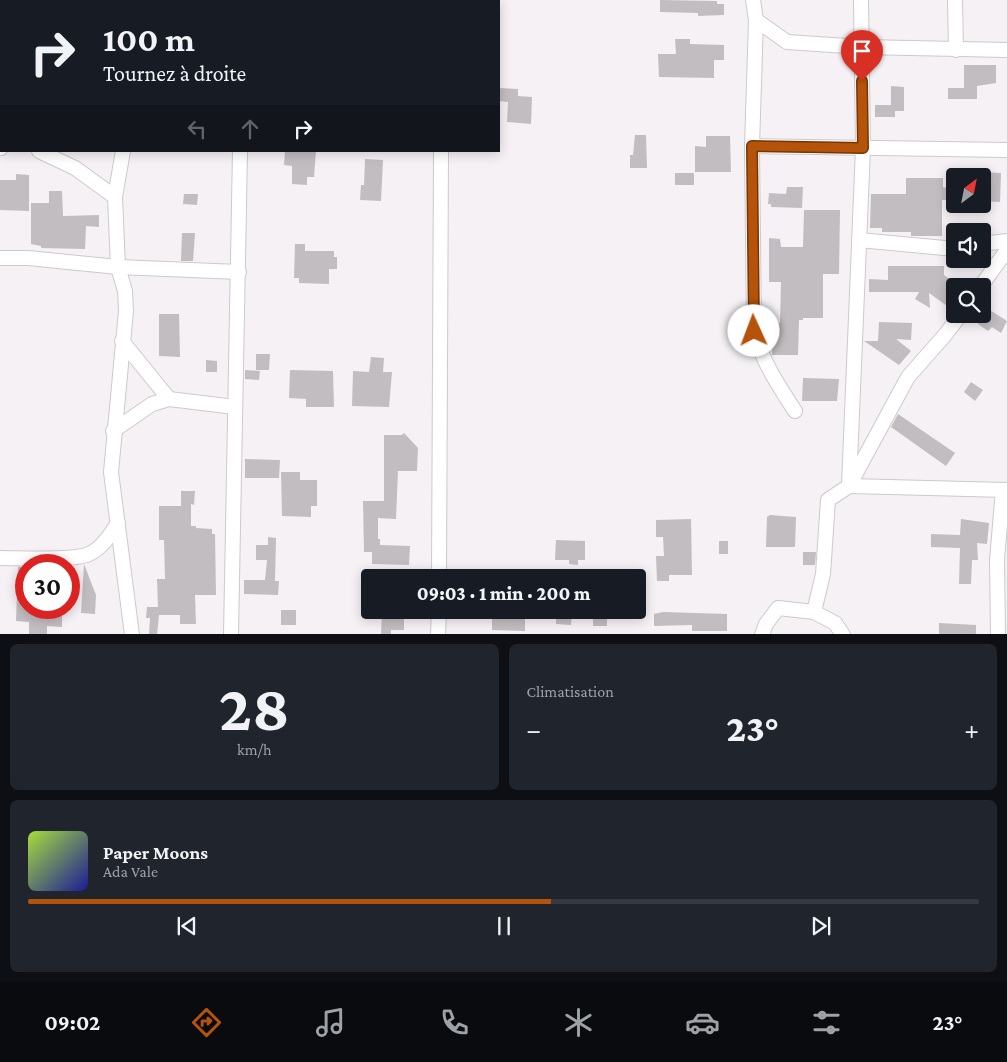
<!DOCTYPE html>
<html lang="fr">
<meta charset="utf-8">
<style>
body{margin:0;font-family:"Crimson Pro",serif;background:#20242c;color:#f1f3f6;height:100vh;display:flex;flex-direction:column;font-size:19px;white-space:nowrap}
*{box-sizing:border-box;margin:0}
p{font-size:16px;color:#9ea1a6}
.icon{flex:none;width:28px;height:28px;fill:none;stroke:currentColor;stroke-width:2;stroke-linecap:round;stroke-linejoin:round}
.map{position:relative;height:634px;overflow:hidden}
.panel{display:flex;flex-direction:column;gap:10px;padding:10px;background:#0d0f14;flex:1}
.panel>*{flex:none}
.guide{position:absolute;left:0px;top:0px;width:500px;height:152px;box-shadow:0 2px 12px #0003;background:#171b24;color:#f1f3f6;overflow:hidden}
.needle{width:32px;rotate:32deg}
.fabs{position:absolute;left:946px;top:168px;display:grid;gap:10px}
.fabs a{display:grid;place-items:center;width:45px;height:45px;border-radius:5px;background:#171b24;box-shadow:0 2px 12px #0003;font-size:25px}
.speed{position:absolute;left:15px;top:554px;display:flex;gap:10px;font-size:25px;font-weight:700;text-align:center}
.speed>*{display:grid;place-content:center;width:65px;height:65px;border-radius:50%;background:#171b24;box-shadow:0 2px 12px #0003;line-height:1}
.speed .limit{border:8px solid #d22;background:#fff;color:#111}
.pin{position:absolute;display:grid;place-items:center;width:42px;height:42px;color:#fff;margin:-51px -21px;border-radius:50% 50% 50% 0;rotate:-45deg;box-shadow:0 0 5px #0007}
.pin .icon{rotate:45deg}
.me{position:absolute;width:55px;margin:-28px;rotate:358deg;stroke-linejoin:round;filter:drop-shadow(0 0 4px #0008)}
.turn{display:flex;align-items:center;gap:18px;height:105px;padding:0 20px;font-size:22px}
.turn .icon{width:65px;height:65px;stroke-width:2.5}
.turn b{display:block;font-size:35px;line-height:42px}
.lanes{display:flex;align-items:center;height:48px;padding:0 20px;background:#0003;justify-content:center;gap:25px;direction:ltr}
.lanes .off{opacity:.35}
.big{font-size:38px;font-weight:800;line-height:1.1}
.panel .widget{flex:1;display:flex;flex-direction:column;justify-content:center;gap:8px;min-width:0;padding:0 18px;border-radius:8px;background:#20242c}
.panel .dial{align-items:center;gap:0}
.dial b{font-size:65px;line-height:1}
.song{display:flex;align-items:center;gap:15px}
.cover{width:60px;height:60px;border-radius:8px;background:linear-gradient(135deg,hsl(80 70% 55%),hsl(240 70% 35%))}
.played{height:5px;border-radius:2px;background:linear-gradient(90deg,#b45309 55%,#363941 55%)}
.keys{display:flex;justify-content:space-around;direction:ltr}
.heat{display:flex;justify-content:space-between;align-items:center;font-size:28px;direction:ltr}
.panel .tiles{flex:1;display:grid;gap:10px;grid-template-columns:1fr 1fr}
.widget:last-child{grid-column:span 2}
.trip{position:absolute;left:361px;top:569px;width:285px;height:50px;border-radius:5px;background:#171b24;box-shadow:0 2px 12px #0003;font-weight:800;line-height:50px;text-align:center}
.menu{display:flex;height:80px;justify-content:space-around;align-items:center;background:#090b0e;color:#9ea1a6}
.menu .icon{width:35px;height:35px}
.menu .current{color:#b45309}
.menu b{font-size:22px;color:#f1f3f6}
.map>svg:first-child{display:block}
.building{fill:#c2bdc0}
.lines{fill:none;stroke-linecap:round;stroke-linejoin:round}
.minor-casing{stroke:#cec9cc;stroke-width:16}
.minor{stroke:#fff;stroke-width:14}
.route-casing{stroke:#753606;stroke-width:12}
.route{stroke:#b45309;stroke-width:9}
</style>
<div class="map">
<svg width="1007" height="635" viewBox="0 0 1007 635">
<rect width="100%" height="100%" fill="#f5f1f4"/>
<g class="building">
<path d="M 660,0 L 717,1 L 717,4 L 724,4 L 724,15 L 698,16 L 698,13 L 660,12 Z"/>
<path d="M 675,39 L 690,39 L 690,44 L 724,45 L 724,60 L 714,60 L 714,78 L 659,77 L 658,54 L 676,54 Z"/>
<path d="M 964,65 L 996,65 L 996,83 L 977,86 L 977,99 L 948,99 L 948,88 L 964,88 Z"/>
<path d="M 891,86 L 904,87 L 904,111 L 895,111 L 895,117 L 875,117 L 875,105 L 891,105 Z"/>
<path d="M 499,88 L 518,89 L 518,96 L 532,97 L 531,124 L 507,122 L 508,102 L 499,101 Z"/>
<path d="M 635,135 L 646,135 L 647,168 L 630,168 L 630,155 L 633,155 Z"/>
<path d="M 706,136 L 730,136 L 731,172 L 695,172 L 695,146 L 706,147 Z"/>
<path d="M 285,151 L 316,151 L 314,177 L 307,177 L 307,185 L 292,184 L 292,166 L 284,165 Z"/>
<path d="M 365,159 L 383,160 L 381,201 L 360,200 L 361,185 L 364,185 Z"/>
<path d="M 982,172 L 1001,173 L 1000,202 L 982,201 Z"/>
<rect x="675" y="173" width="19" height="12"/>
<path d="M 16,174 L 29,175 L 29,211 L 0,210 L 0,180 L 16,180 Z"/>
<path d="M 906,178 L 943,178 L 943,187 L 955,190 L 955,200 L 942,200 L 942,236 L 911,236 L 911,232 L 882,232 L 882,228 L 870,228 L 871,194 L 906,194 Z"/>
<path d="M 787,187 L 803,187 L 802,208 L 771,207 L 771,204 L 768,204 L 769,193 L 786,194 Z"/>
<path d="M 49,191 L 62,191 L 63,216 L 99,215 L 99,227 L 86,226 L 85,249 L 41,248 L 41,246 L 31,244 L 31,203 L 49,203 Z"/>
<path d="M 184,194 L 198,194 L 197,205 L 183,204 Z"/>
<path d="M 804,210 L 840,210 L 839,274 L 823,274 L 823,318 L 803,318 L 803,320 L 799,320 L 798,355 L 772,355 L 772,322 L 780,323 L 781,282 L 769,282 L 769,238 L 780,239 L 781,247 L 803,247 Z"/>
<path d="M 182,233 L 195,233 L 193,261 L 181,261 Z"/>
<path d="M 295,244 L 305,244 L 305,251 L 334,251 L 334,257 L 337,257 L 337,269 L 329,269 L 329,284 L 299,283 L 299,278 L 294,278 Z"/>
<path d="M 888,266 L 944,266 L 944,275 L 959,286 L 952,286 L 955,288 L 955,296 L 947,306 L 929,293 L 930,308 L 915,299 L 919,292 L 869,292 L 869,279 L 888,280 Z"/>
<path d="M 982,305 L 1007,321 L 1001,333 L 992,327 L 988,331 L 978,324 L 982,318 Z"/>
<path d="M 159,314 L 179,314 L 180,357 L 159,356 Z"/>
<path d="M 879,322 L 912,323 L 911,340 L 896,339 L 911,351 L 899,365 L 864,341 L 878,341 Z"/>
<path d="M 256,354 L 270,354 L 269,370 L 256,370 Z"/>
<path d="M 371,357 L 384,358 L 383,372 L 392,372 L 389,407 L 352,406 L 353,371 L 369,372 Z"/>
<path d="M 206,360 L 217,361 L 217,372 L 206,372 Z"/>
<path d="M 245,370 L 260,371 L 259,380 L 245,379 Z"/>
<path d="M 290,370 L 333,371 L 334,407 L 306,407 L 306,399 L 289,398 Z"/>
<path d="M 803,378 L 839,379 L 837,401 L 802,401 Z"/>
<path d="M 971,382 L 983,390 L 975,401 L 964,392 Z"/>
<path d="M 898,414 L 955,453 L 946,466 L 891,427 Z"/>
<path d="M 404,433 L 418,448 L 417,471 L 398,471 L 396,519 L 378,518 L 378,539 L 380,539 L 380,545 L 410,546 L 409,565 L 372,564 L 372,552 L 364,552 L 363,501 L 384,501 L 384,435 L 402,435 Z"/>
<path d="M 245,459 L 280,460 L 279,478 L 245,478 Z"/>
<path d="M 281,472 L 300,472 L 300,480 L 317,480 L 317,506 L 311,506 L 311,517 L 282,516 Z"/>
<path d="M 181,491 L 195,491 L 194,505 L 191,504 L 191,526 L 196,526 L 196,528 L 212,529 L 212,534 L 215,534 L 216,595 L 195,595 L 196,624 L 180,624 L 180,615 L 159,615 L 157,635 L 149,635 L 150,618 L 146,618 L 147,607 L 158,607 L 157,579 L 165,579 L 164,540 L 159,540 L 159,506 L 181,506 Z"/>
<path d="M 770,515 L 796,517 L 795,547 L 766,547 L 767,517 Z"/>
<path d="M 691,519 L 692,575 L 669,575 L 669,581 L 657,581 L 656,556 L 664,556 L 663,537 L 656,537 L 656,520 Z"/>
<path d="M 961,519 L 989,523 L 987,544 L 977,543 L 978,560 L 972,560 L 971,584 L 959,584 L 960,548 L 931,547 L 931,534 L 960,535 Z"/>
<path d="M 268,537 L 276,538 L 275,581 L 279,581 L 278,595 L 244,594 L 244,580 L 265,580 L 267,560 L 256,560 L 256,545 L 268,545 Z"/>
<path d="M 556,540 L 585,541 L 585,560 L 578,560 L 578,565 L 569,564 L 569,560 L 555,560 Z"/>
<rect x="719" y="541" width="9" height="13"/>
<path d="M 803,552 L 816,552 L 815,565 L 803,565 Z"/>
<path d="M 84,564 L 96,595 L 95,614 L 81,613 Z"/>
<path d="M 18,567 L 26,567 L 26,608 L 49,608 L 49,615 L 62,616 L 62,627 L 47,626 L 47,635 L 29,635 L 29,622 L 16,621 Z"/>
<rect x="281" y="610" width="15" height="15"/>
<path d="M 382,610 L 393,610 L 393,617 L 404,618 L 404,630 L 391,630 L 391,635 L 381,635 Z"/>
<path d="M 556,611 L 572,612 L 571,625 L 556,624 Z"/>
<rect x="593" y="612" width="14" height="14"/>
<path d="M 663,612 L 727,614 L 727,631 L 692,631 L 692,625 L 654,626 L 654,614 Z"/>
<path d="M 492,613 L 525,613 L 525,631 L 492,630 Z"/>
<path d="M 939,623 L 976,625 L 976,635 L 939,635 Z"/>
</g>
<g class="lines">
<g class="minor-casing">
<g id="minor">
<path d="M 14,0 L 14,1"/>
<path d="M 753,0 L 756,20 L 752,146 L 754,331 C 762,361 778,385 795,411"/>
<path d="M 861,0 L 863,148 L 849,486 L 1007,490"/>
<path d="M 955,0 L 956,50"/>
<path d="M 128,1 L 128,0"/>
<path d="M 242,1 L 242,0"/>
<path d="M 434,1 L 441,1"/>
<path d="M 756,20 L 787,42 L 862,47 L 1007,50"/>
<path d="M 752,146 L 1007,150"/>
<path d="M 0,148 L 1,148"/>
<path d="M 39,151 L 75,168 L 115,197"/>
<path d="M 123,151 L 115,197 L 118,267 L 125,291 L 126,311 L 111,472 L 132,635"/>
<path d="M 859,240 L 955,249"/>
<path d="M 982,244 L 1007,241"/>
<path d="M 0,258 L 28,258 L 118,267 L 239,272"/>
<path d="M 981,286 L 1007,250"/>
<path d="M 122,341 L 169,399"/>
<path d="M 113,431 L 152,404 L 169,399 L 235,407"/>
<path d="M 0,558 C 20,558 73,561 89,554 C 102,548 110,535 118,523"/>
<path d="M 439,578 L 441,151"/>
<path d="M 814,612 L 835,623 L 843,635"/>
<path d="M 231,635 L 240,151"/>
<path d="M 438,635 L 439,610"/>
<path d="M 762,635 L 766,624 L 778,608 L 814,612 L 823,574 L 828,500 L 849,486 L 908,377 L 945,335 L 961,314"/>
<path d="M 998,635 L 997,560 L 1003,490"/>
</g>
</g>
<use href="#minor" class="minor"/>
</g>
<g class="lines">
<g class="route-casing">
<path id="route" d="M 754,331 L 752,146 L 863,148 L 862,81"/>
</g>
<use href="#route" class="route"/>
</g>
</svg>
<div class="fabs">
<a><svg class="needle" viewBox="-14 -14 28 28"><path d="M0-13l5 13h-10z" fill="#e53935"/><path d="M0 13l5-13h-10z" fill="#9ea1a6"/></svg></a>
<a><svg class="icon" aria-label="sound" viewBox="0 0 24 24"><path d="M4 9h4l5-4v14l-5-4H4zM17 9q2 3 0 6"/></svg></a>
<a><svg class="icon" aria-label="search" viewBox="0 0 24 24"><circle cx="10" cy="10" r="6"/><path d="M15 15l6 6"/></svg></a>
</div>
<div class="speed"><div class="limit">30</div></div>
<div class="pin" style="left:862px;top:81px;background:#d93025"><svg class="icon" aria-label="arrive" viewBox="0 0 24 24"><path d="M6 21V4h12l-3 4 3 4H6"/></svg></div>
<svg class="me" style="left:754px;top:331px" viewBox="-20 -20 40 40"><circle r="19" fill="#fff"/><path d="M0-13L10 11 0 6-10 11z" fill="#b45309"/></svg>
<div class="trip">09:03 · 1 min · 200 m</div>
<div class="guide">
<div class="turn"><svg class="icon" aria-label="right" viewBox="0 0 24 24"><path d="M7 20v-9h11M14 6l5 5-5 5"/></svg><div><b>100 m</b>Tournez à droite</div></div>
<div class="lanes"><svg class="icon off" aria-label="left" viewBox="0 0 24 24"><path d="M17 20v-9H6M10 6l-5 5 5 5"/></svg><svg class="icon off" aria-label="ahead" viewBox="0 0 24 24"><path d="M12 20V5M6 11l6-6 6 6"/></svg><svg class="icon" aria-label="right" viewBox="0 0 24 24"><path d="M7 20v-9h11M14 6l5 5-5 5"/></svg></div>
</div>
</div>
<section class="panel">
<div class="tiles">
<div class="widget dial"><b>28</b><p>km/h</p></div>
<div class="widget"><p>Climatisation</p>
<div class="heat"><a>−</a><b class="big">23°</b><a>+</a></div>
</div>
<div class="widget">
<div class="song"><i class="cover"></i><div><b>Paper Moons</b><p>Ada Vale</p></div></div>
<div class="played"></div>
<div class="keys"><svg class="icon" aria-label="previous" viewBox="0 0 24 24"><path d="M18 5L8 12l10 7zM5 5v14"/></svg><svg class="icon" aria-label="pause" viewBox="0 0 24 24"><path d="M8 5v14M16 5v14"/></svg><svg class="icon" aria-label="next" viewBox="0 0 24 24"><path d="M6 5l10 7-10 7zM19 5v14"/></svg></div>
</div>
</div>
</section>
<nav class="menu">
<b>09:02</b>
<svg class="icon current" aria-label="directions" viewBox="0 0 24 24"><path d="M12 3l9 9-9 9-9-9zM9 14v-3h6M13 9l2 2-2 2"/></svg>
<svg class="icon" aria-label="music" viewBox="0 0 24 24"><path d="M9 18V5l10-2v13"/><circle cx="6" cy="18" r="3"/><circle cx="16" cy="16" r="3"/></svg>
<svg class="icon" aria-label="phone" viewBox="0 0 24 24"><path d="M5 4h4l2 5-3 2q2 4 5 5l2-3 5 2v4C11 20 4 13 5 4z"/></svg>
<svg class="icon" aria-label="climate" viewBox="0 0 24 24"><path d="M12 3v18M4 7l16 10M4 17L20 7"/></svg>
<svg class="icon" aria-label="car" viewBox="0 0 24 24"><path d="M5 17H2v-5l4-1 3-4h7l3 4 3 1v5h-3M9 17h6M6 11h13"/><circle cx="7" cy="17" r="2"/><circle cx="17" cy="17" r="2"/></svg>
<svg class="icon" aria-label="filters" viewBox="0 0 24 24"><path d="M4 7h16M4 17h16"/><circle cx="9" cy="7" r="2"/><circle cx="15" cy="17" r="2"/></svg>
<b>23°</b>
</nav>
